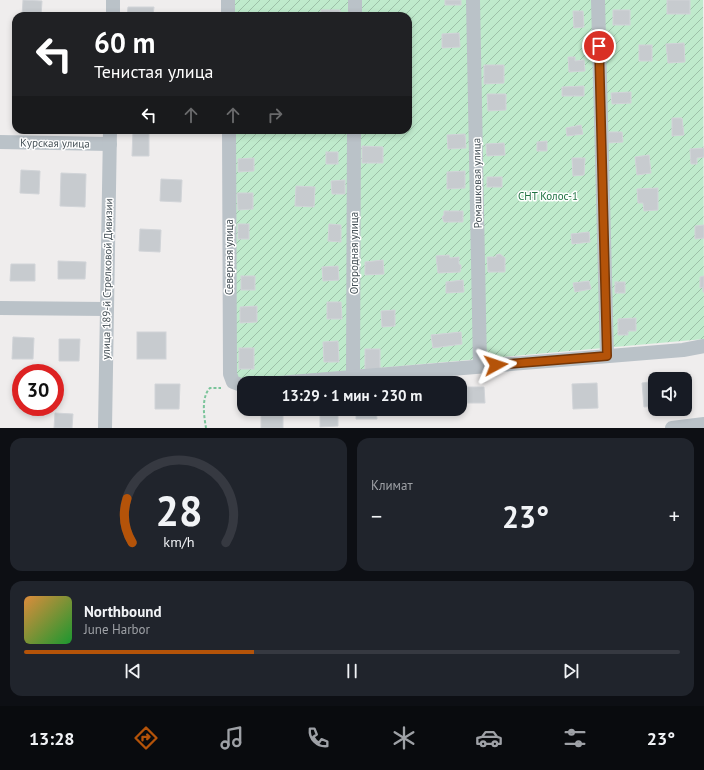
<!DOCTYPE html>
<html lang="ru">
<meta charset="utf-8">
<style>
body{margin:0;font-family:"PT Sans",sans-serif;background:#20242c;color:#f1f3f6;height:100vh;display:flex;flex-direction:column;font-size:15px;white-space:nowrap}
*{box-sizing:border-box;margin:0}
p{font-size:13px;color:#9ea1a6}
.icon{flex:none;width:22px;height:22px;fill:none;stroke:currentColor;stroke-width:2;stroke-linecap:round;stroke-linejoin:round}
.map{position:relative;height:428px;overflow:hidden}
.side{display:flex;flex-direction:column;gap:10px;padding:10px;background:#0d0f14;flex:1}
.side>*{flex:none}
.banner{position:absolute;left:12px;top:12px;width:400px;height:122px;border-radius:12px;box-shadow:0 2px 6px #0003;background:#202124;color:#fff;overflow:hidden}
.tools{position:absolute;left:648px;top:372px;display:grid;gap:8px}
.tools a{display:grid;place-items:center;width:44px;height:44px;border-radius:8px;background:#171b24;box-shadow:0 2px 6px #0003;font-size:20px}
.speed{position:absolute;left:12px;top:364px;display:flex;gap:8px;font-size:20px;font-weight:700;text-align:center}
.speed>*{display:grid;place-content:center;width:52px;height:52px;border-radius:50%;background:#171b24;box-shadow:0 2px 6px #0003;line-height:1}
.speed .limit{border:6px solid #d22;background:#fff;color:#111}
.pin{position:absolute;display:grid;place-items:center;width:34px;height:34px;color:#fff;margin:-17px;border:2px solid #fff;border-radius:50%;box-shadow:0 1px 4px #0007}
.me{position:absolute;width:44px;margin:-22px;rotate:85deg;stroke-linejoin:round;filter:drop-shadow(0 0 3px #0008)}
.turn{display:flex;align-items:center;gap:14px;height:84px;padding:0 16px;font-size:18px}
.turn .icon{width:52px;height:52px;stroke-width:2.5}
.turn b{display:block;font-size:28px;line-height:34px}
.lanes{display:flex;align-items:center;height:38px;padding:0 16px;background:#0003;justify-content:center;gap:20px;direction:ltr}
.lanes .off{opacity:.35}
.big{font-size:30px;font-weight:700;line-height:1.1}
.side .widget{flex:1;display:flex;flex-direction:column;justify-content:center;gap:6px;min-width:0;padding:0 14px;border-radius:12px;background:#20242c}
.side .dial{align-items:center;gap:0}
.dial svg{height:104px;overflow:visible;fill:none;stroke:#363941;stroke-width:7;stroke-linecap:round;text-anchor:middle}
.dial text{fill:#f1f3f6;stroke:none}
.song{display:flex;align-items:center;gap:12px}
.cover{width:48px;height:48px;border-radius:6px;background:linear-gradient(135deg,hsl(30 70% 55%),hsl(130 70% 35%))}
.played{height:4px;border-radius:2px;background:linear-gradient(90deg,#b45309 35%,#363941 35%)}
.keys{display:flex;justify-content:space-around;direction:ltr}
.heat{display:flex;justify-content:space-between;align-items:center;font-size:22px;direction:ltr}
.side .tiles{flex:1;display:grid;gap:10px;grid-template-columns:1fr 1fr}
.widget:last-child{grid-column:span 2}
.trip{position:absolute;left:237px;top:376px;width:230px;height:40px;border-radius:12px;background:#171b24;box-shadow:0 2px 6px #0003;font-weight:700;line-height:40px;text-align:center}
.tab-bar{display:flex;height:64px;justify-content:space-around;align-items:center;background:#090b0e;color:#9ea1a6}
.tab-bar .icon{width:28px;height:28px}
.tab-bar .selected{color:#b45309}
.tab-bar b{font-size:18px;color:#f1f3f6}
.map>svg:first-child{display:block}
.garden{fill:url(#garden-furrows)}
.building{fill:#c7cbcf;stroke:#d1d4d8}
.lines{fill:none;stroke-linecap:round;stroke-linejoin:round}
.path{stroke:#7ac49a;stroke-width:2;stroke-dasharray:3 2;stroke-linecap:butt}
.street{stroke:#bac2c8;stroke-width:14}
.route-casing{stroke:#753606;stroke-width:10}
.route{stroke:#b45309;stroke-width:7}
.labels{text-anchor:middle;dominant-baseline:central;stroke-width:3;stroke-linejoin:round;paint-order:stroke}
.street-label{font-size:11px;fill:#475258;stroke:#fff}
.park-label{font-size:11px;fill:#1f7242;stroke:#fff}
</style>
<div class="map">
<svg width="704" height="428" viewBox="0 0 704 428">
<defs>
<pattern id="garden-furrows" width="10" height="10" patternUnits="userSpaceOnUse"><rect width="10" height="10" fill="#bfeacc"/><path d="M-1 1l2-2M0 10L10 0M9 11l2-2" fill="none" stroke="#9dc0a8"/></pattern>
</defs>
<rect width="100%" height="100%" fill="#efeded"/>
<path class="garden" d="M 232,0 L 703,0 L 704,339 L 243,380 L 235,377 L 233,130 L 408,130 L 408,16 L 233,16 Z"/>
<g class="building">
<path d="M 23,0 L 42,1 L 41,16 L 22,16 Z"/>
<rect x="445" y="0" width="16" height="5"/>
<rect x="667" y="0" width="23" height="14"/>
<path d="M 128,7 L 154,7 L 153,16 L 127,16 Z"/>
<rect x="321" y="10" width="19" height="6"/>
<rect x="613" y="10" width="17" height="15"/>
<path d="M 573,11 L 583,11 L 584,27 L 574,28 Z"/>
<path d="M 459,33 L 460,47 L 442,48 L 442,34 Z"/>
<path d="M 684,43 L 685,62 L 668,63 L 666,44 Z"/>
<rect x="639" y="45" width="13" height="16"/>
<path d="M 568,57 L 575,57 L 575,61 L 584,60 L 585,71 L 569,72 Z"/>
<path d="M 484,65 L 504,65 L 504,83 L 484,84 Z"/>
<path d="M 584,86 L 584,96 L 562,96 L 562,87 Z"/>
<path d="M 631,92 L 631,103 L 612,104 L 611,93 Z"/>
<path d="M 487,94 L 506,94 L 506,110 L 488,111 Z"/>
<path d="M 672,118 L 682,118 L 684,135 L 672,136 Z"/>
<path d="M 581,125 L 583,134 L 567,136 L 566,128 Z"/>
<path d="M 133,130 L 149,130 L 149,156 L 132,156 Z"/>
<path d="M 608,132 L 622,132 L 623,142 L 608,143 Z"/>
<path d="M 465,134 L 466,148 L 448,149 L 447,135 Z"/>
<path d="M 547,141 L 547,151 L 537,151 L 537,142 Z"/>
<path d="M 504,143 L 505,155 L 487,156 L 486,144 Z"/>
<path d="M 362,146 L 383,147 L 383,163 L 362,163 Z"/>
<path d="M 704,148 L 704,157 L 697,158 L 697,164 L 691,164 L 690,149 Z"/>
<rect x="326" y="152" width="12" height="12"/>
<path d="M 649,155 L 651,173 L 637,175 L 635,157 Z"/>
<path d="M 254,158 L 254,171 L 238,172 L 238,159 Z"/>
<path d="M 572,158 L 585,158 L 584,175 L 573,176 Z"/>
<path d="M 21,170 L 40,171 L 39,194 L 20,193 Z"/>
<path d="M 465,171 L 465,188 L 447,189 L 447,172 Z"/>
<path d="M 61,173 L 86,174 L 85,207 L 60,206 Z"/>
<rect x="487" y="177" width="15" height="10"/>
<path d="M 161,179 L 182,180 L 181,202 L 160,201 Z"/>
<path d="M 345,180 L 345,194 L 332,194 L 331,181 Z"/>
<path d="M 296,186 L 315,187 L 314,207 L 295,206 Z"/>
<path d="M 658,188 L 658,210 L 644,211 L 643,203 L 638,203 L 637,189 Z"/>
<path d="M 237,193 L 253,193 L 253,209 L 238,210 Z"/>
<path d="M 444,211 L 463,211 L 463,222 L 444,222 L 442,217 L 444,215 Z"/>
<rect x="238" y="224" width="11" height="15"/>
<path d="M 329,224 L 341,225 L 341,242 L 328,241 Z"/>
<path d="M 704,225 L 704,238 L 695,239 L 695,226 Z"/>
<path d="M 140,229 L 161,230 L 160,252 L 139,251 Z"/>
<path d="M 589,232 L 590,242 L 572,244 L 571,234 Z"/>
<path d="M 500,254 L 505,258 L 505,272 L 488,272 L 487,257 L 496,257 L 496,255 Z"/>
<path d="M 449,255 L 450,258 L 459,257 L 459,264 L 461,265 L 461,268 L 460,272 L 438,273 L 436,256 Z"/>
<path d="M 383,260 L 384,274 L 365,275 L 365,262 Z"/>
<path d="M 58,261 L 86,262 L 85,279 L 58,279 Z"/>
<path d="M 11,264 L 35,264 L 35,281 L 10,281 Z"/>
<path d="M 338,266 L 339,280 L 323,281 L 322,267 Z"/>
<rect x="241" y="276" width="14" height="14"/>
<path d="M 704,276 L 704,292 L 703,292 L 703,287 L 700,288 L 700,277 Z"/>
<path d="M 463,280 L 464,292 L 446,293 L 446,282 Z"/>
<path d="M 589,281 L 591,289 L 575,292 L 573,283 Z"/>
<rect x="615" y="282" width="10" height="11"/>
<path d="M 327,302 L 341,302 L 342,319 L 327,319 Z"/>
<path d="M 257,306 L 257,322 L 240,323 L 240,307 Z"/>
<path d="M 395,310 L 395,326 L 382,327 L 381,311 Z"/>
<path d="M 636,318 L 636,331 L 628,331 L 628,335 L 618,335 L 618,319 Z"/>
<rect x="137" y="332" width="29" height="27"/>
<path d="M 461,332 L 462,344 L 433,348 L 431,335 Z"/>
<path d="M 13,337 L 34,338 L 33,359 L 12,359 Z"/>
<path d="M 59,339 L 80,339 L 79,361 L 59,361 Z"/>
<path d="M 338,341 L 339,362 L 324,362 L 323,342 Z"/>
<rect x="239" y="348" width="15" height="21"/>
<rect x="365" y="349" width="15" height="21"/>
<path d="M 655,381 L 655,406 L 644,407 L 642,383 Z"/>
<path d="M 597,383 L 598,408 L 573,409 L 572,384 Z"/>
<path d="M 155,384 L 180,384 L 179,409 L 155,409 Z"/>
<path d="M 460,387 L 484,387 L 485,403 L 460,403 Z"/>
<rect x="261" y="409" width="22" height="19"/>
<path d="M 320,409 L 338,409 L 338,426 L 320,427 Z"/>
<path d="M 356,409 L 376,409 L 377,419 L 356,419 Z"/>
<path d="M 411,409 L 429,409 L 429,412 L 411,413 Z"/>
<path d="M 55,413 L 73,414 L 72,428 L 54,428 Z"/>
</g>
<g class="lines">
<path class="path" d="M 206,428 C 204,416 201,397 210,388 L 221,388"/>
<g class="street">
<path d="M 228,0 L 228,16"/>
<path d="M 473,0 L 480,366"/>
<path d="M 598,0 L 607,356"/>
<path d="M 113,16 L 113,0"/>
<path d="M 355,16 L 355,0"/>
<path d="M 229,130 L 230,374 L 233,382 L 244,386"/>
<path d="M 0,142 L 110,144"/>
<path d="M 0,308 L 106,309"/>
<path d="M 353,377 L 354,130"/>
<path d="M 279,383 L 683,350 L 704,346"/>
<path d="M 105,428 L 110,130"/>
<path d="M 672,428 L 704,424"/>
</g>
</g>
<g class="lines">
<g class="route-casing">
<path id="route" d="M 496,365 L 607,356 L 599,46"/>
</g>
<use href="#route" class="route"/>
</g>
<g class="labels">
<g class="street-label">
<text transform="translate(55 143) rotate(1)">Курская улица</text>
<text transform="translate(477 183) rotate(-91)">Ромашковая улица</text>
<text transform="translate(354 253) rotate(-90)">Огородная улица</text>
<text transform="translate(229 257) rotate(-90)">Северная улица</text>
<text transform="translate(107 279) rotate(-89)">улица 189-й Стрелковой Дивизии</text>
</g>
<g class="park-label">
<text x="548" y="196">СНТ Колос-1</text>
</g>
</g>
</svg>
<div class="tools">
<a><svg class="icon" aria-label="sound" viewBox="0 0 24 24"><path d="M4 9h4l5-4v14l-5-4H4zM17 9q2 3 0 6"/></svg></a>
</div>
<div class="speed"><div class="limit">30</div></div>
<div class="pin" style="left:599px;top:46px;background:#d93025"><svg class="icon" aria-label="arrive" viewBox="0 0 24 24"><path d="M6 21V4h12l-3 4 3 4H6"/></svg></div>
<svg class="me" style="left:496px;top:365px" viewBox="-20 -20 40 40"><path d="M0-17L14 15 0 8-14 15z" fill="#b45309" stroke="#fff" stroke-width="4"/></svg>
<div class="trip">13:29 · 1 мин · 230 m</div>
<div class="banner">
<div class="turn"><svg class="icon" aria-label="left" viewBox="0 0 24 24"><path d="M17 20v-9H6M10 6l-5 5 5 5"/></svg><div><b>60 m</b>Тенистая улица</div></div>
<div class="lanes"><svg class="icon" aria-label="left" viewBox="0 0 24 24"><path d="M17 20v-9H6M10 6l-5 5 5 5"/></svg><svg class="icon off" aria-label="ahead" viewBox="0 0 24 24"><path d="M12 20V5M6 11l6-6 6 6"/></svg><svg class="icon off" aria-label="ahead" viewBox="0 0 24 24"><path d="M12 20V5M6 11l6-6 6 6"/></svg><svg class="icon off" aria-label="right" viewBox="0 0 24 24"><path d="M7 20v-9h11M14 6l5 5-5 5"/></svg></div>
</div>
</div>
<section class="side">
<div class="tiles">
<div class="widget dial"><svg viewBox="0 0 100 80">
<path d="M14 69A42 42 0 1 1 86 69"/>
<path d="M14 69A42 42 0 0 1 10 35" stroke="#b45309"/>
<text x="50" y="56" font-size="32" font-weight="700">28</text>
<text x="50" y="72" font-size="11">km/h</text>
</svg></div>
<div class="widget"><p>Климат</p>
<div class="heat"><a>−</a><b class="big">23°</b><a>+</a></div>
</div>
<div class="widget">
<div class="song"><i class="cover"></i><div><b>Northbound</b><p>June Harbor</p></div></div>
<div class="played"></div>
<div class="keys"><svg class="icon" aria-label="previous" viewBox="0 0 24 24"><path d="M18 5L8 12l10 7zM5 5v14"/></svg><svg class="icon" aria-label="pause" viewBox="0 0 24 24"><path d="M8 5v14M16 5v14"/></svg><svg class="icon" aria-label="next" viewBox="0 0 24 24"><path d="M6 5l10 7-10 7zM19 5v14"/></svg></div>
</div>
</div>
</section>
<nav class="tab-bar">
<b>13:28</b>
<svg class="icon selected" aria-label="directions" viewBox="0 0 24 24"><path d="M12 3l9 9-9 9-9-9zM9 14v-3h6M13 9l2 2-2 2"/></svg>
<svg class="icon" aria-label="music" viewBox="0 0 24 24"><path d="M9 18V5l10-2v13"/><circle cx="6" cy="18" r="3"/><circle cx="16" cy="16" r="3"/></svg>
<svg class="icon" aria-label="phone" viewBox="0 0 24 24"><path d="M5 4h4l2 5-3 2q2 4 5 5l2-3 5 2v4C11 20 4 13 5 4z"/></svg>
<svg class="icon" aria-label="climate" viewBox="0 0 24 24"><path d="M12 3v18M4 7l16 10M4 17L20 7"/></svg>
<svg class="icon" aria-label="car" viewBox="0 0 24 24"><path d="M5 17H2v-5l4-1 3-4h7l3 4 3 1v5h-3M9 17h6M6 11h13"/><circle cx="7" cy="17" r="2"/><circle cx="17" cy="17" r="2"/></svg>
<svg class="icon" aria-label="filters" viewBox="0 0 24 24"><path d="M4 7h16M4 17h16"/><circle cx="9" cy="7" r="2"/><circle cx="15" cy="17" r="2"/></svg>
<b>23°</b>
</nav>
